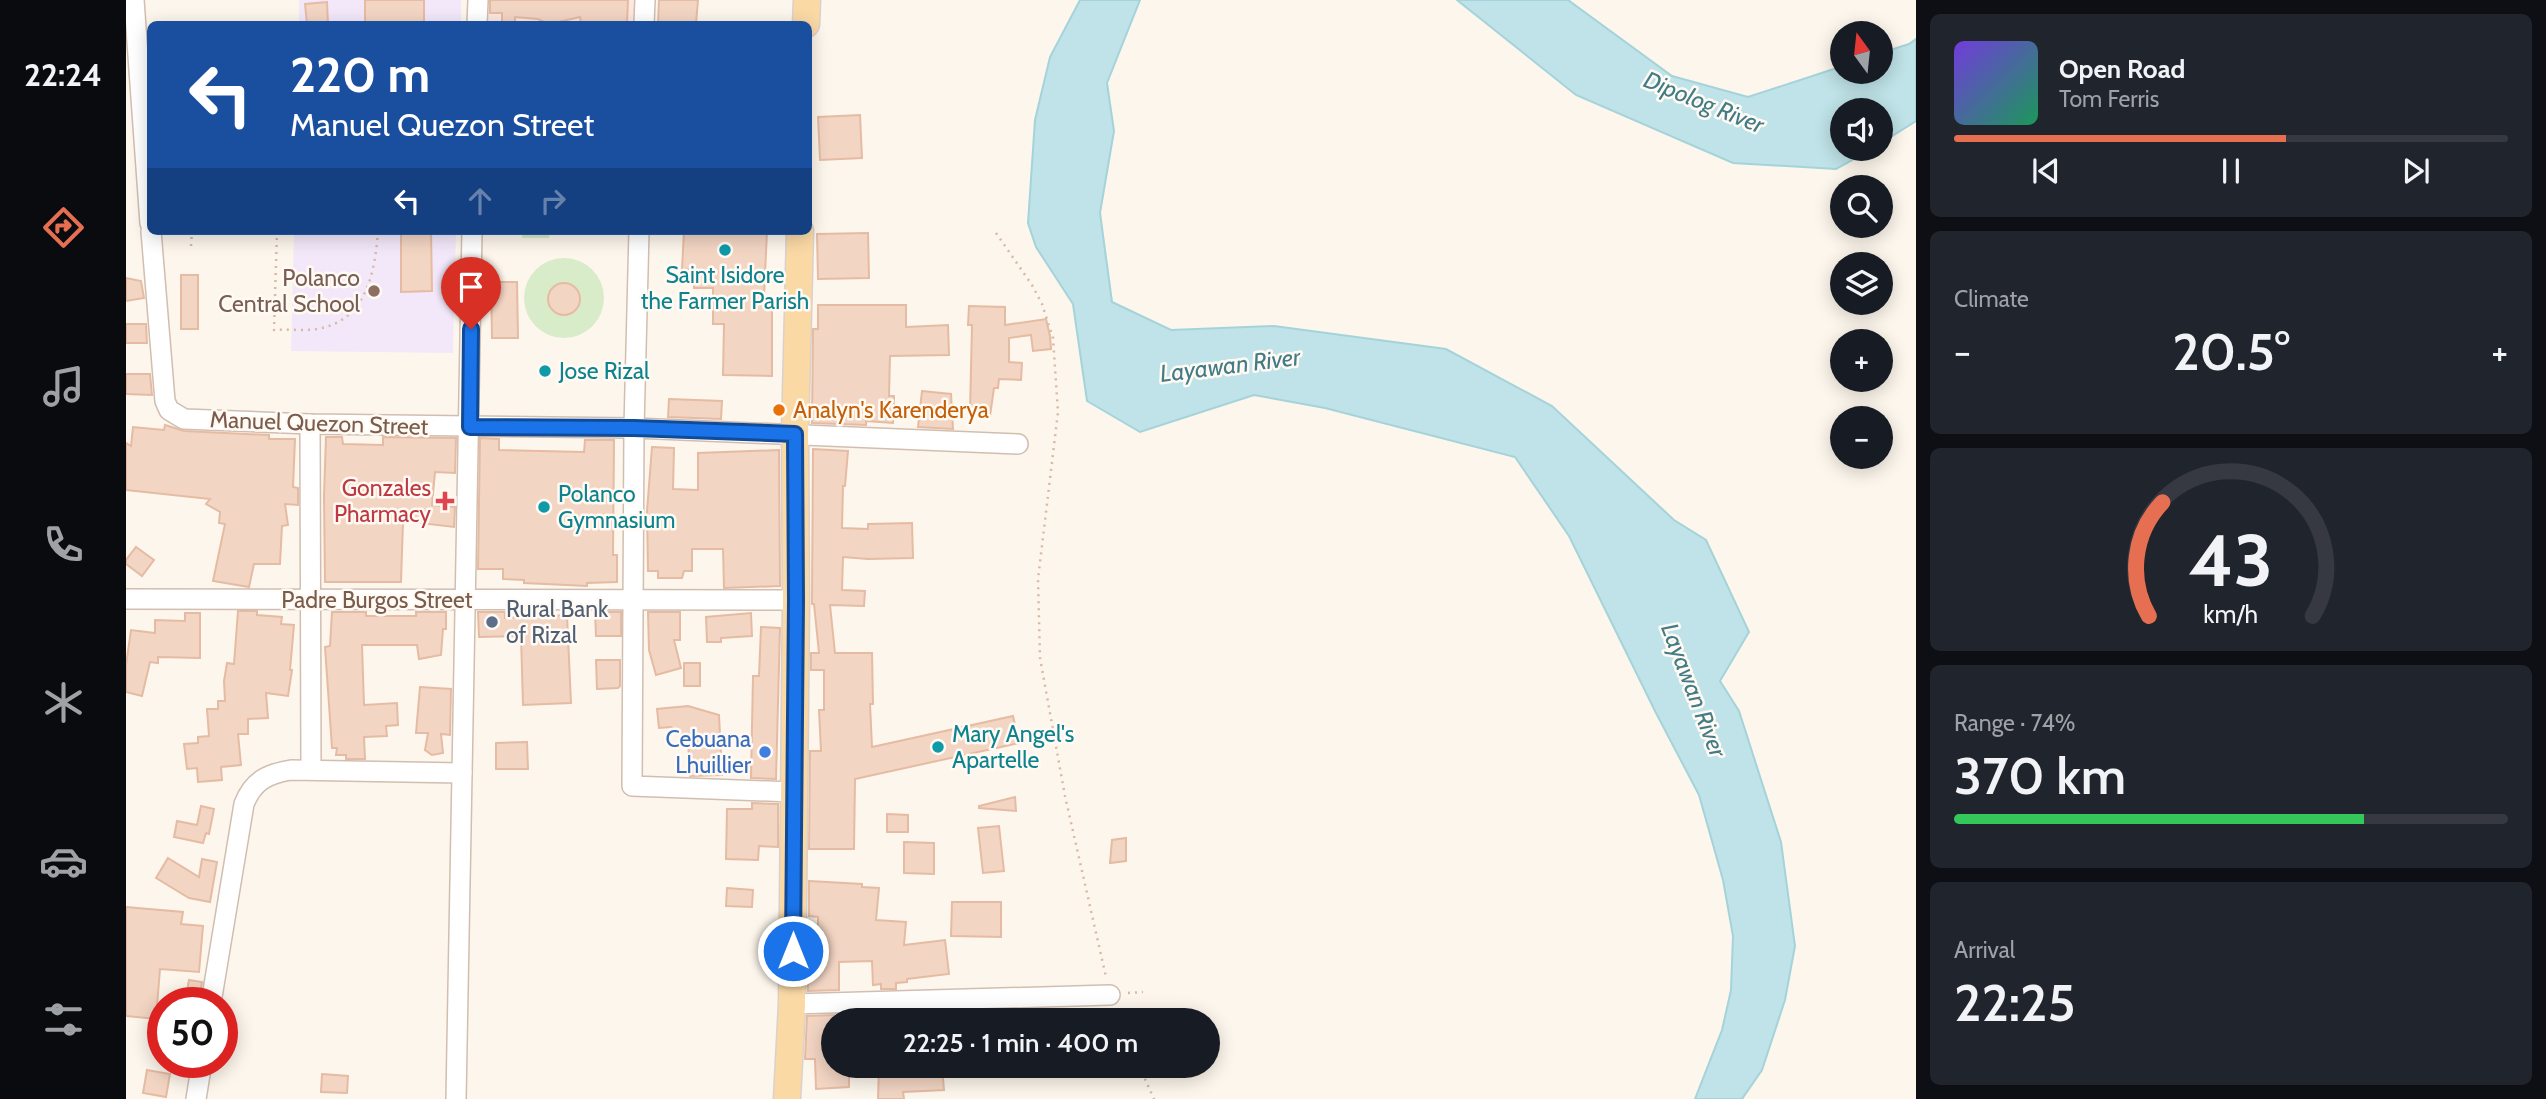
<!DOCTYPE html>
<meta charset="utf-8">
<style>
body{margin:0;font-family:Cabin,sans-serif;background:#20242c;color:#f1f3f6;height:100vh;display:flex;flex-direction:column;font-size:26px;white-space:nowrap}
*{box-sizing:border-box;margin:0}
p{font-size:23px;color:#9ea1a6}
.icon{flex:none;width:38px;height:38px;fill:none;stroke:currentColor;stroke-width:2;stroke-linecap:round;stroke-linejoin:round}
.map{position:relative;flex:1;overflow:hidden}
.drawer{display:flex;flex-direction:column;gap:14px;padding:14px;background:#0d0f14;width:630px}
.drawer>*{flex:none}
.banner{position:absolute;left:21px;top:21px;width:665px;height:214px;border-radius:10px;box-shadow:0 4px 18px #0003;background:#1a4fa0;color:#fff;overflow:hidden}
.needle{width:46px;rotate:345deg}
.controls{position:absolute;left:1704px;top:21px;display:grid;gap:14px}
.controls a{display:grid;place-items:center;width:63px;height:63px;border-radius:50%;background:#171b24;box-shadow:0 4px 18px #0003;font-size:35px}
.speed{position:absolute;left:21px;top:987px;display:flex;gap:14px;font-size:35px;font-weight:700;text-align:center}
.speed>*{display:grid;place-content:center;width:91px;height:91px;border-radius:50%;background:#171b24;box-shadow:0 4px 18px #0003;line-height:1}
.speed .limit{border:10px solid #d22;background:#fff;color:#111}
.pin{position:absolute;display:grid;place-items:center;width:60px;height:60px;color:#fff;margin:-72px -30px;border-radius:50% 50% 50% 0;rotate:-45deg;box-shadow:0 0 7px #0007}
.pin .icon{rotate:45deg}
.me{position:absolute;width:77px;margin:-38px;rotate:0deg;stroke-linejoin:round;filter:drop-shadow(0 0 5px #0008)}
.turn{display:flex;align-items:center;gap:24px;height:147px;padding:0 28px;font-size:32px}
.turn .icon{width:91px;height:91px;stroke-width:2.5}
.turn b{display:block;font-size:49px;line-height:60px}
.lanes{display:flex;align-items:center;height:66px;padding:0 28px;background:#0003;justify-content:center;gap:35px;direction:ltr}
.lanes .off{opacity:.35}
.big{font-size:52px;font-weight:600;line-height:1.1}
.drawer .tile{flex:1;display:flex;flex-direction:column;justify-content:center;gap:10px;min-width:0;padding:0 24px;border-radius:10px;background:#20242c}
.drawer .dial{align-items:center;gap:0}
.dial svg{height:182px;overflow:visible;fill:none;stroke:#363941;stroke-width:7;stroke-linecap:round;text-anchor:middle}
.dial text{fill:#f1f3f6;stroke:none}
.song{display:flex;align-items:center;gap:21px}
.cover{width:84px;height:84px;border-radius:10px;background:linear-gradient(135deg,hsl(260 70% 55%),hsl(150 70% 35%))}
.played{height:7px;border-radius:4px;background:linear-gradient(90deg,#e76f51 60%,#363941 60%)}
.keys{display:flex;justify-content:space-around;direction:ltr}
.heat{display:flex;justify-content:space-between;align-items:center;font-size:38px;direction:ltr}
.charge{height:10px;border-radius:5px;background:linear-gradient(90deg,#34c759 74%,#363941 0)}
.trip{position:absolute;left:695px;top:1008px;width:399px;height:70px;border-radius:35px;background:#171b24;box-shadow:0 4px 18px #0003;font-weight:600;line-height:70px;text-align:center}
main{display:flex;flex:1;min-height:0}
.tabs{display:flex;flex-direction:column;width:126px;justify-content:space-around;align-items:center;background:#090b0e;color:#9ea1a6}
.tabs .icon{width:49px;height:49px}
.tabs .selected{color:#e76f51}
.tabs b{font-size:32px;color:#f1f3f6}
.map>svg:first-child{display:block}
.commercial{fill:#fde8e0}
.education{fill:#f3e8fa}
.green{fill:#d8ecc9}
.water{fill:#bfe3e8;stroke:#a5d3da;stroke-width:2}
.building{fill:#f3d5c3;stroke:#e6bba3;stroke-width:2}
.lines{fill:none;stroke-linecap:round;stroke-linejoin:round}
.minor-casing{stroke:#d1beb0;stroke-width:22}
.major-casing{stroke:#dad1cd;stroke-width:29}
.path{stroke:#d9b8a5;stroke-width:2.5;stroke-dasharray:2 5;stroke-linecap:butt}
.minor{stroke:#fff;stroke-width:19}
.major{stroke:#fbd9a5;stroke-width:26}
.route-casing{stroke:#114b97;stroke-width:18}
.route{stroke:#1a73e8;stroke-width:12}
.culture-dot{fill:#0f9aa8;stroke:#fffaf3;stroke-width:2.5}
.education-dot{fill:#8d6e63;stroke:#fffaf3;stroke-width:2.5}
.food-dot{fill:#e8710a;stroke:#fffaf3;stroke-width:2.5}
.health-dot{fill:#e0444e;stroke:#fffaf3;stroke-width:2.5}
.service-dot{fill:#5c6f8a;stroke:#fffaf3;stroke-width:2.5}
.shop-dot{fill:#3f7fe0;stroke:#fffaf3;stroke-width:2.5}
.labels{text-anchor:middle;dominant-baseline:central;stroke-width:5;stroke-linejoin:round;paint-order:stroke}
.culture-label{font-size:23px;fill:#0d838f;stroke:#fffaf3;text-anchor:start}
.education-label{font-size:23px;fill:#785e54;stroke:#fffaf3;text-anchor:end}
.food-label{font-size:23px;fill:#c56008;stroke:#fffaf3;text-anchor:start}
.street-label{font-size:23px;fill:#7a5c4d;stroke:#fffaf3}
.health-label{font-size:23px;fill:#be3a42;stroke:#fffaf3;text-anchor:end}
.service-label{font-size:23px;fill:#4e5e75;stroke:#fffaf3;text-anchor:start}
.shop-label{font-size:23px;fill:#366cbe;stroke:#fffaf3;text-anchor:end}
.water-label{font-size:24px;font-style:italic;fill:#437c86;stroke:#fffaf3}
</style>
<main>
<nav class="tabs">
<b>22:24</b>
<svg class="icon selected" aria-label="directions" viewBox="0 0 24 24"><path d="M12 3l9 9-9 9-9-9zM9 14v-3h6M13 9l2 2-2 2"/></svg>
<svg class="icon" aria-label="music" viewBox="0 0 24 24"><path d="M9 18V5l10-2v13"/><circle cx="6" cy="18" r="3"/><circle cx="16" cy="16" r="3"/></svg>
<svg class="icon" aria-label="phone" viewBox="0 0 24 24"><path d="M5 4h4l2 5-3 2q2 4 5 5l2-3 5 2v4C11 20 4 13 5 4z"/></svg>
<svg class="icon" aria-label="climate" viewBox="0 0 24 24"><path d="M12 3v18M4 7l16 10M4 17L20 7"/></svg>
<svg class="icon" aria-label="car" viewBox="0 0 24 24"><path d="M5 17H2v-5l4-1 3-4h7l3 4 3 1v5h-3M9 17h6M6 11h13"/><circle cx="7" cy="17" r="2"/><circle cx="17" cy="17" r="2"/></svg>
<svg class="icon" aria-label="filters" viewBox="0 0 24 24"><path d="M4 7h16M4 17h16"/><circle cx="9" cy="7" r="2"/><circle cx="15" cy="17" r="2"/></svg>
</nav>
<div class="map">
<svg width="1790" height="1099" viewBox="0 0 1790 1099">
<rect width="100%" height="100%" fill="#fdf6ec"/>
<path class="commercial" d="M 357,0 L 513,0 L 512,24 L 356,24 Z"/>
<g class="education">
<rect x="173" y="0" width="162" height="24"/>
<path d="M 168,231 L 330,231 L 327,353 L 165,351 Z"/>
</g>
<g class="green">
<path d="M 396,231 L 424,231 L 423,238 L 396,238 Z"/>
<circle cx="438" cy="298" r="40"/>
</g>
<g class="water">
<path d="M 954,0 L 1014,0 L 981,83 L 988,131 L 974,213 L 986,302 L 1045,330 L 1148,326 L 1320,349 L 1426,406 L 1548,520 L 1580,540 L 1623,632 L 1594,681 L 1613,711 L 1655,842 L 1669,946 L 1659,1000 L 1636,1070 L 1616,1099 L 1569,1099 L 1596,1030 L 1605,990 L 1607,936 L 1597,880 L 1573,795 L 1530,713 L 1443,536 L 1389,457 L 1199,408 L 1128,395 L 1014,432 L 961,401 L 947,304 L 910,247 L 902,223 L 909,120 L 924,57 Z"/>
<path d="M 1331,0 L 1442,0 L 1546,76 L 1622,97 L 1717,66 L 1717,72 L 1755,72 L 1755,53 L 1783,44 L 1790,39 L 1790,121 L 1755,143 L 1755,110 L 1717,110 L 1717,149 L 1746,149 L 1710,169 L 1607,163 L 1450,95 Z"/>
</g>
<g class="building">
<rect x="239" y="0" width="59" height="24"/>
<path d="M 364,0 L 502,0 L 501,24 L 455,24 L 454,17 L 428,23 L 418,22 L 412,19 L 389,17 L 389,24 L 376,24 L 376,13 L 364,13 Z"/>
<path d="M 533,0 L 572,0 L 570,24 L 532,24 Z"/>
<path d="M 201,2 L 202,24 L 181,24 L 179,4 Z"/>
<path d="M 734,115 L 736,158 L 694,160 L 692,117 Z"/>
<path d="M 275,231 L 305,231 L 306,291 L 275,292 Z"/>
<path d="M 558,231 L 641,231 L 638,296 L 646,296 L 646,376 L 597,375 L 598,324 L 587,324 L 587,288 L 568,288 L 568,270 L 556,269 Z"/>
<path d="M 742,233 L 743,278 L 692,279 L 691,234 Z"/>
<rect x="55" y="275" width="17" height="54"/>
<path d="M 0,278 L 15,281 L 18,298 L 0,301 Z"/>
<path d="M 365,282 L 391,282 L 392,338 L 366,338 Z"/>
<circle cx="438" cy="299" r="16"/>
<path d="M 692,305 L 780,305 L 780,327 L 822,325 L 823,355 L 764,356 L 763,396 L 768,396 L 767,423 L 740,421 L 740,425 L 686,423 L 687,329 L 692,329 Z"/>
<path d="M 843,306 L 879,307 L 879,325 L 920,319 L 924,336 L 925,349 L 907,351 L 905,335 L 883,338 L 883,362 L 896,363 L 895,380 L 873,379 L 872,388 L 868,388 L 864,416 L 844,413 L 846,325 L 842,325 Z"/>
<path d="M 0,324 L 20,324 L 21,343 L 0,343 Z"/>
<path d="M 0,374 L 24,374 L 26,395 L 0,394 Z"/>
<path d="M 796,391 L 825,394 L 827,429 L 792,427 Z"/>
<path d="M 543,399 L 596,401 L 595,419 L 542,417 Z"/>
<path d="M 39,425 L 58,431 L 143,435 L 143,439 L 169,439 L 167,487 L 172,488 L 172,505 L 159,504 L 162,525 L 156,526 L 154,564 L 128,564 L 123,587 L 87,581 L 99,524 L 93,523 L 94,512 L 80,504 L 84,499 L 0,490 L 0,443 L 5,446 L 7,427 L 38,430 Z"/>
<path d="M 200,437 L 216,437 L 217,444 L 257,445 L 257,437 L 330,438 L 329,473 L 309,472 L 306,505 L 329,507 L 328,527 L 277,521 L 275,582 L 199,582 L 198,496 Z"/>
<path d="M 354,438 L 373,439 L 373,450 L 458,452 L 459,440 L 488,440 L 487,555 L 491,555 L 491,582 L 461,583 L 461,586 L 398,583 L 398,580 L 377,579 L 377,569 L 352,569 Z"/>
<path d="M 526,447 L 548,448 L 547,489 L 572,490 L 572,453 L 653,450 L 654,586 L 598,588 L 597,549 L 566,549 L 566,571 L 558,571 L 556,578 L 532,578 L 532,571 L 522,571 L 521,511 Z"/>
<path d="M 687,449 L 722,451 L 719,486 L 717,486 L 716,528 L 742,529 L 742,524 L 786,523 L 787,558 L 742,559 L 717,557 L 716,590 L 739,591 L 738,606 L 704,605 L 709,653 L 746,653 L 747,704 L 744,704 L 746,747 L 887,716 L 893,743 L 729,779 L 728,849 L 683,849 L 684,751 L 695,751 L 693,710 L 698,710 L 698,670 L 685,670 L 685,653 L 693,653 L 688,604 L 686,604 Z"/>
<path d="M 10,547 L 28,560 L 16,576 L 0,564 L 0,560 Z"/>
<path d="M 112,611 L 131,611 L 131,615 L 156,617 L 155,624 L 168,625 L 164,670 L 166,670 L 162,696 L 140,693 L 142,718 L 122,719 L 122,734 L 112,734 L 115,765 L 95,767 L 96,780 L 72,782 L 71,768 L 61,769 L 58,744 L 72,743 L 72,737 L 83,736 L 81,709 L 92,709 L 92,701 L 99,701 L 98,681 L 101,663 L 108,664 Z"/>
<path d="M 206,612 L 240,612 L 240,616 L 290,616 L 290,612 L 320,612 L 320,629 L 317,629 L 315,655 L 293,659 L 291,645 L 236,645 L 238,705 L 271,703 L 272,725 L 260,726 L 261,736 L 238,737 L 239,759 L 220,759 L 220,755 L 210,755 L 211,748 L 206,748 L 199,647 L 204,646 Z"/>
<path d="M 352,612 L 379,612 L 379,618 L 441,615 L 445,703 L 397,705 L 395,636 L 353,637 Z"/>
<path d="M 469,612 L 495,612 L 495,636 L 470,636 Z"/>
<path d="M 522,612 L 554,612 L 554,640 L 548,640 L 555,668 L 530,675 L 523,650 Z"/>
<path d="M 59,613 L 74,613 L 74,658 L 32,657 L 32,663 L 24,662 L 16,696 L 0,692 L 0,665 L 5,630 L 29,633 L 29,620 L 59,621 Z"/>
<path d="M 625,613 L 626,636 L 595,638 L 595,642 L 581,642 L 580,617 Z"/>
<path d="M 635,627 L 654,628 L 650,779 L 625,778 L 627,676 L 633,676 Z"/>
<path d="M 470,660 L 494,660 L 494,686 L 492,688 L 471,689 Z"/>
<rect x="558" y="663" width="16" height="23"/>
<path d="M 294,687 L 325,689 L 324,735 L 315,734 L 317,753 L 306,755 L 299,750 L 302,733 L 290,733 Z"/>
<path d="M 562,706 L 593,715 L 596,775 L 564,776 L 562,741 L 545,727 L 533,728 L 531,709 Z"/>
<path d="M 401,742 L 402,769 L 370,769 L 370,743 Z"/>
<path d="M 889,797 L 890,811 L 853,808 L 853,806 Z"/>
<path d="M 626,803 L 652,804 L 652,847 L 633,846 L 632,860 L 600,859 L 601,809 L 626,809 Z"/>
<path d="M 75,806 L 88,809 L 83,834 L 80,833 L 77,843 L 48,837 L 51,821 L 71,825 Z"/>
<path d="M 761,814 L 782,815 L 782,832 L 761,832 Z"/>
<path d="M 873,826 L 878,871 L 857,873 L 852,828 Z"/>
<path d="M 1000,838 L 1000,861 L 984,863 L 986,840 Z"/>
<path d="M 778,842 L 808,843 L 808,874 L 778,873 Z"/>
<path d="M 42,858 L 73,877 L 76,859 L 91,862 L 84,902 L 63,898 L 30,878 Z"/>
<path d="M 683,881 L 736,884 L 736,887 L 753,888 L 750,920 L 780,922 L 778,945 L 819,940 L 823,974 L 781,979 L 781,982 L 770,983 L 770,989 L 755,989 L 755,984 L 747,985 L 746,961 L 713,962 L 713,990 L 682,991 L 682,976 L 692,976 L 692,917 L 683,916 Z"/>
<path d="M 601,888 L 627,890 L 626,907 L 600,906 Z"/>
<path d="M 826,902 L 875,902 L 875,937 L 825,936 Z"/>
<path d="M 0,907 L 57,912 L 55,924 L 77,926 L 73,972 L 34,969 L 30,1019 L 0,1016 Z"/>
<path d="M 63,980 L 76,982 L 73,1003 L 59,1003 Z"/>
<path d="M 770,1013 L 770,1020 L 755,1020 L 755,1014 Z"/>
<path d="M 708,1015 L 707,1066 L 723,1066 L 723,1087 L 690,1089 L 689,1059 L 679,1059 L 681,1016 Z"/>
<path d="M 753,1066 L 816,1066 L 818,1090 L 777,1092 L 778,1099 L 752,1099 Z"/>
<path d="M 21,1070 L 44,1074 L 40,1097 L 17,1093 Z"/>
<path d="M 196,1074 L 222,1076 L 221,1093 L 195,1092 Z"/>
</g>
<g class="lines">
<g class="minor-casing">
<g id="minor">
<path d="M 8,0 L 24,223"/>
<path d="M 351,24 L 352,0"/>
<path d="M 518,24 L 519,0"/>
<path d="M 25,231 L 39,401 L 43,410 L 58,419 L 184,424 L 508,428 L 892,444"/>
<path d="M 513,231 L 508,428 L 506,786 L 667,792"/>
<path d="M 184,424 L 185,769"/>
<path d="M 0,599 L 670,600"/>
<path d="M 85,1003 L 118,804 C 127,781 141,774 165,770 L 336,773"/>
<path d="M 666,1004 L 984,995"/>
<path d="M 70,1099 L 76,1062"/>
<path d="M 330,1099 L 346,231"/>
</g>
</g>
<g class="major-casing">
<g id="major">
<path d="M 680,24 L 681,0"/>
<path d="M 661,1099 L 666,1004 L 670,600 L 669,434 L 674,231"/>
</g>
</g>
<g class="path">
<path d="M 435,23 L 435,24"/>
<path d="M 151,231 L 148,330 C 162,329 178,331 191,329 C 241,321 249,271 252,231"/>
<path d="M 870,233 L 906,285 L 916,304 L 927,338 L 932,412 L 912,579 L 914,658 L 939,796 L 980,977"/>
<path d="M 65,246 L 66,231"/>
<path d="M 1002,993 L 1017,992"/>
<path d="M 989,1010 L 993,1020"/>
<path d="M 1013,1066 L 1028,1099"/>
</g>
<use href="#minor" class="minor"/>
<use href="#major" class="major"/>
</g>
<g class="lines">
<g class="route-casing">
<path id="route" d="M 345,329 L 344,427 L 508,428 L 669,434 L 670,600 L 667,951"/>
</g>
<use href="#route" class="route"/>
</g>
<g class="culture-dot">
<circle cx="599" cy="250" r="7"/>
<circle cx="419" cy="371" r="7"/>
<circle cx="418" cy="507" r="7"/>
<circle cx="812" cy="747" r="7"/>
</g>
<circle class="education-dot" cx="248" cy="291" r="7"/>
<circle class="food-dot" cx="653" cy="410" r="7"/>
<path class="health-dot" d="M315.5 490.5h7v7h7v7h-7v7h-7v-7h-7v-7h7z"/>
<circle class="service-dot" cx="366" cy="622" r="7"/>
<circle class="shop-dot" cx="639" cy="752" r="7"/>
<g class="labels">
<g class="culture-label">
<text x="599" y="275" text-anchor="middle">Saint Isidore<tspan x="599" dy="26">the Farmer Parish</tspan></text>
<text x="433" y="371">Jose Rizal</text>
<text x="432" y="494">Polanco<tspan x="432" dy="26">Gymnasium</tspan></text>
<text x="826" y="734">Mary Angel's<tspan x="826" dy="26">Apartelle</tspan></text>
</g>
<g class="education-label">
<text x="234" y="278">Polanco<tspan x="234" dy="26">Central School</tspan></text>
</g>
<g class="food-label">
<text x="667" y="410">Analyn's Karenderya</text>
</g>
<g class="street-label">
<text transform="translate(193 423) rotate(2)">Manuel Quezon Street</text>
<text x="251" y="600">Padre Burgos Street</text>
</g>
<g class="health-label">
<text x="305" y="488">Gonzales<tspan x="305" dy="26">Pharmacy</tspan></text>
</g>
<g class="service-label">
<text x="380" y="609">Rural Bank<tspan x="380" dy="26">of Rizal</tspan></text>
</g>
<g class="shop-label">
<text x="625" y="739">Cebuana<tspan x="625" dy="26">Lhuillier</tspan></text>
</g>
<g class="water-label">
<text transform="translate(1578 102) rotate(22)">Dipolog River</text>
<text transform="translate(1104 365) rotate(-7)">Layawan River</text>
<text transform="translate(1568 690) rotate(69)">Layawan River</text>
</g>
</g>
</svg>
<div class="controls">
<a><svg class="needle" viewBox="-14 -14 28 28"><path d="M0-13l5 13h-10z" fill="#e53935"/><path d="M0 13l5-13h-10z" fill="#9ea1a6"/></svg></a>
<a><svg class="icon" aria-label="sound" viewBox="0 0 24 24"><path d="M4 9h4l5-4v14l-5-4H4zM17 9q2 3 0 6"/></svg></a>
<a><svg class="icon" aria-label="search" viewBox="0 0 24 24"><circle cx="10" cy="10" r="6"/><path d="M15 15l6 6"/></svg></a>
<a><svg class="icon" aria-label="layers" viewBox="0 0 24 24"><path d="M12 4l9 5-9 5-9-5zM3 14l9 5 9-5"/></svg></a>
<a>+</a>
<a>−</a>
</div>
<div class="speed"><div class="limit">50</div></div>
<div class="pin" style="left:345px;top:329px;background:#d93025"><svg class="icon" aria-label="arrive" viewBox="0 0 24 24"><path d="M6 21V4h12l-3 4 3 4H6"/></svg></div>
<svg class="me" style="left:667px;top:951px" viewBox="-20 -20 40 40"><circle r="17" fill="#1a73e8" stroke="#fff" stroke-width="3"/><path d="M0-11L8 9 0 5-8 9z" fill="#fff"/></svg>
<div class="trip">22:25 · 1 min · 400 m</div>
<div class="banner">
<div class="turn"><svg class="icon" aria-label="left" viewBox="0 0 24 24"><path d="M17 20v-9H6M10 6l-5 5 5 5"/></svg><div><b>220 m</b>Manuel Quezon Street</div></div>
<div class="lanes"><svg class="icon" aria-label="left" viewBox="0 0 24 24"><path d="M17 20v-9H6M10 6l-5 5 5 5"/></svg><svg class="icon off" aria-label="ahead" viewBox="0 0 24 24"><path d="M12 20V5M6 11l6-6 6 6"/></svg><svg class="icon off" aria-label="right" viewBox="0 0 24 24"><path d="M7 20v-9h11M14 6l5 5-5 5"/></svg></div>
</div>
</div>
<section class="drawer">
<div class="tile">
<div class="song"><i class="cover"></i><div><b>Open Road</b><p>Tom Ferris</p></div></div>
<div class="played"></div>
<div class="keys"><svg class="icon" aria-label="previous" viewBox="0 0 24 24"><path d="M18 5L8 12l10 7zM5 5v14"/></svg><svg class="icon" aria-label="pause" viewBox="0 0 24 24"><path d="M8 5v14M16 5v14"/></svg><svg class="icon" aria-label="next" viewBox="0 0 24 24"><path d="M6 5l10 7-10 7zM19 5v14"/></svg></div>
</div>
<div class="tile"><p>Climate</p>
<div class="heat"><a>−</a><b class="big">20.5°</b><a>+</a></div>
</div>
<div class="tile dial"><svg viewBox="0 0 100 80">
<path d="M14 69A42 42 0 1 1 86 69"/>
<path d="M14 69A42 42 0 0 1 20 19" stroke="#e76f51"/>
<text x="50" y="56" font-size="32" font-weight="700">43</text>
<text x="50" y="72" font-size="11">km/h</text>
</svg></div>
<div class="tile"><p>Range · 74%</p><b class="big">370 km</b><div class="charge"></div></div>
<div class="tile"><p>Arrival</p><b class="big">22:25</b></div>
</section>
</main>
